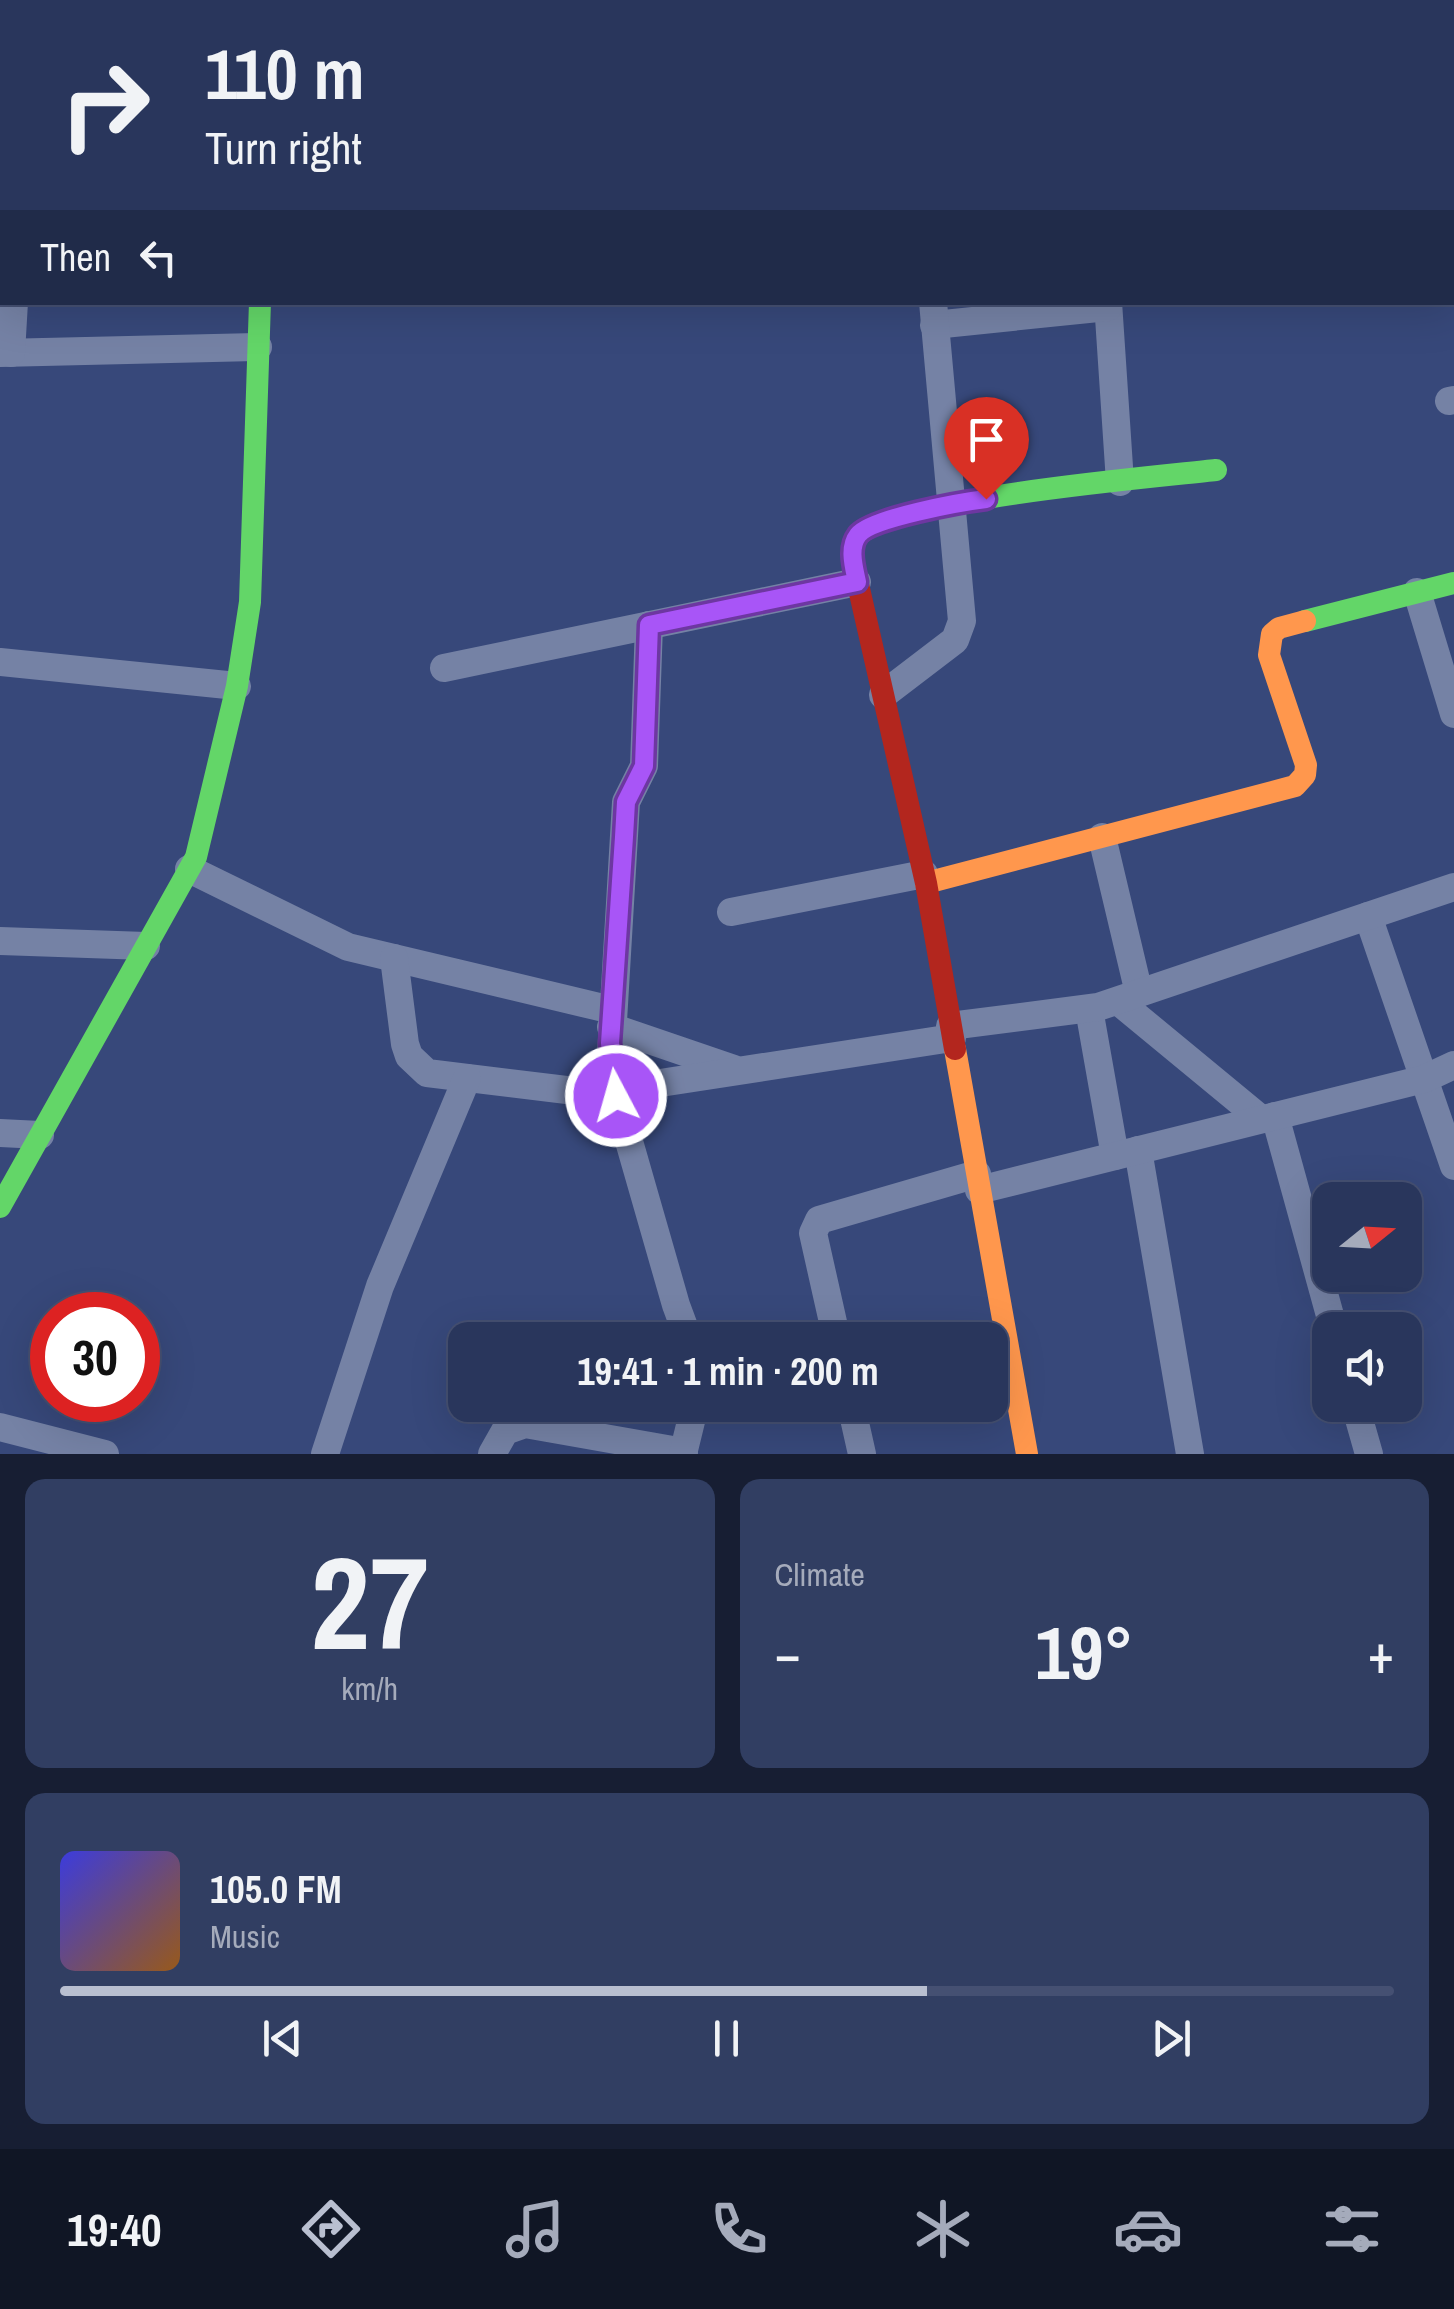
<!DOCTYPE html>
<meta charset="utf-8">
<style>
body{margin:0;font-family:"Archivo Narrow",sans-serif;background:#313e62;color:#f1f3f6;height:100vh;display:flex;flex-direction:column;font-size:38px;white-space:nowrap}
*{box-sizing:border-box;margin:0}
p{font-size:32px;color:#a5abbb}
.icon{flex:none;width:55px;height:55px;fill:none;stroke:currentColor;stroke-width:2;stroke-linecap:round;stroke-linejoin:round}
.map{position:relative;height:1454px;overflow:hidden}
.side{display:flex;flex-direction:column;gap:25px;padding:25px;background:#171e33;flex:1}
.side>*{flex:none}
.hud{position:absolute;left:0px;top:0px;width:1455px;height:305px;box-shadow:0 10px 40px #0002,0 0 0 2px #455072;background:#29365c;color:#f1f3f6;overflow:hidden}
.needle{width:65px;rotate:72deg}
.tools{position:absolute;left:1312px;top:1182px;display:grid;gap:20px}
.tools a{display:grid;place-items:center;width:110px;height:110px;border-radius:20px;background:#29365c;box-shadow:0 10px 40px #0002,0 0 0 2px #455072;font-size:50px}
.speed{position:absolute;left:30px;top:1292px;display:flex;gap:20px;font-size:50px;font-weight:700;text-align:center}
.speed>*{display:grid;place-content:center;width:130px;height:130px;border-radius:50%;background:#29365c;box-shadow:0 10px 40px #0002,0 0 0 2px #455072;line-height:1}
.speed .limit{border:15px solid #d22;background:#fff;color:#111}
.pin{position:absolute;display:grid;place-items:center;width:85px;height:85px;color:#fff;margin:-102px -42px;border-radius:50% 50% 50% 0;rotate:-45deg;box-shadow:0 0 10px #0007}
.pin .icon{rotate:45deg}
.me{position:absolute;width:110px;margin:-55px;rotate:354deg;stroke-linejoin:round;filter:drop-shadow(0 0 8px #0008)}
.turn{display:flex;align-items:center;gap:35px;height:210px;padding:0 40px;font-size:45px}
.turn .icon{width:130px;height:130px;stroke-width:2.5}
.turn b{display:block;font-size:70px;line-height:85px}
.then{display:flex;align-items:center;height:95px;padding:0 40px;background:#0003;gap:20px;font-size:38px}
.big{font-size:75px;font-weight:700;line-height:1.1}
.side .widget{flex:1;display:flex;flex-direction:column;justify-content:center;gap:15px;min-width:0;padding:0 35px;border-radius:20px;background:#313e62}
.side .dial{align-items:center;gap:0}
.dial b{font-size:130px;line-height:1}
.song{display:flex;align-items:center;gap:30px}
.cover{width:120px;height:120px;border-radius:15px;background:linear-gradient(135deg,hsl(240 70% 55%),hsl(30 70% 35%))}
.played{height:10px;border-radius:5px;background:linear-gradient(90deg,#b9bfd0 65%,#455072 65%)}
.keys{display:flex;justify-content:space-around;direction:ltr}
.heat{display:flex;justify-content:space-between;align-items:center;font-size:55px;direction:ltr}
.side .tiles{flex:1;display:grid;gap:25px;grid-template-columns:1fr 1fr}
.widget:last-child{grid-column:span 2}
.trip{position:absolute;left:448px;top:1322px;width:560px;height:100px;border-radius:20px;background:#29365c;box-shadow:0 10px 40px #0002,0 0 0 2px #455072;font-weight:700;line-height:100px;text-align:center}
.menu{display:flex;height:160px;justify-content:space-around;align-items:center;background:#101625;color:#a5abbb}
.menu .icon{width:70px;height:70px}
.menu .current{color:#b9bfd0}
.menu b{font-size:45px;color:#f1f3f6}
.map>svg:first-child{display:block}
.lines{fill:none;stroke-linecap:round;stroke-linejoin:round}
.street{stroke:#7582a5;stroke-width:28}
.fast{stroke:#63d668;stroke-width:22}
.slow{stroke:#ff974d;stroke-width:22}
.jam{stroke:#b3261e;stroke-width:22}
.route-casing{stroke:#6d37a1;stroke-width:25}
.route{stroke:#a855f7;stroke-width:18}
</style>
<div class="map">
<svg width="1454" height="1454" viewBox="0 0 1454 1454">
<rect width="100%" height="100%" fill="#37487a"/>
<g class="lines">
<g class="street">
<path d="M 882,0 L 883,2"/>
<path d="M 17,2 L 18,0"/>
<path d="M 314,2 L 327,0"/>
<path d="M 911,2 L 921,0"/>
<path d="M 0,61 L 2,61"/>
<path d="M 0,250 L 2,250"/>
<path d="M 1108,302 L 1120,482"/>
<path d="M 934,325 L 1108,307"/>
<path d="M 0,353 L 258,347"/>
<path d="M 11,353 L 14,302"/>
<path d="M 1449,401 L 1454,400"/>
<path d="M 1417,592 L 1454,714"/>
<path d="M 649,625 L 644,766 L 626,802 L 611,1055 L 616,1096 L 676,1305 L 689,1340"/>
<path d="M 0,662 L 237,686"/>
<path d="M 444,668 L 857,582"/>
<path d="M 883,695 L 955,640 L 962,621 L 933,302"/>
<path d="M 1102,837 L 1139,993"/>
<path d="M 189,869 L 348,947 L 612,1010"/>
<path d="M 731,912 L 924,874"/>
<path d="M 1368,916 L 1454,1166"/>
<path d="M 0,941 L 146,946"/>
<path d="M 394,958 L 405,1044 L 409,1056 L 427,1073 L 616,1096"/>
<path d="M 1118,1001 L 1261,1119"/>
<path d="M 1089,1009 L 1115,1156"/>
<path d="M 950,1026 L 1098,1007 L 1454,887"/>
<path d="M 611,1027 L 734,1069"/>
<path d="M 615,1090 L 952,1038"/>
<path d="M 1275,1116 L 1334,1330"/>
<path d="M 0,1133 L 40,1135"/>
<path d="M 1138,1150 L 1190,1454"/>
<path d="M 979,1190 L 1424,1079 L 1454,1065"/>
<path d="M 837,1340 L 813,1233 L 819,1220 L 977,1174"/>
<path d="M 851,1405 L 862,1454"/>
<path d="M 1355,1405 L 1369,1454"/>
<path d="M 0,1427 L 105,1454"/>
<path d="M 325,1454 L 380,1286 L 467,1078"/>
<path d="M 492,1454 L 505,1431 L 525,1424 L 684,1452"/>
<path d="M 683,1454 L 695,1405"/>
</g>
<g class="fast">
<path d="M 270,2 L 271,0"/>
<path d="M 857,580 C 854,567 848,546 859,535 C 895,499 1154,477 1216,470"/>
<path d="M 1305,621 L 1454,583"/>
<path d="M 0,1207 L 196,857 L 237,686 L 250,602 L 260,302"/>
</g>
<g class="slow">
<path d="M 926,883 L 1295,786 L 1305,775 L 1306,765 L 1269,655 L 1272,634 L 1279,628 L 1305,621"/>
<path d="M 955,1049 L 1027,1454"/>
</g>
<path class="jam" d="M 857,580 L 926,883 L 955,1049"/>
</g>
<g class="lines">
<g class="route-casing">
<path id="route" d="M 616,1096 L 610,1043 L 624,837 L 626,802 L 644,766 L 649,625 L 857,582 C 854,567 848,548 858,535 C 871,518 962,502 986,499"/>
</g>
<use href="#route" class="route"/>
</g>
</svg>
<div class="tools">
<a><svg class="needle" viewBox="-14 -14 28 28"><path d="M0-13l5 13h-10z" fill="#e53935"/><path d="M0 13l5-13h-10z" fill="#a5abbb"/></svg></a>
<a><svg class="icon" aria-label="sound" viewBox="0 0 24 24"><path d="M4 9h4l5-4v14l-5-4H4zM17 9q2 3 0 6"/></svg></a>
</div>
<div class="speed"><div class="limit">30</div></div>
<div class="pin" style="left:986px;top:499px;background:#d93025"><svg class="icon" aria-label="arrive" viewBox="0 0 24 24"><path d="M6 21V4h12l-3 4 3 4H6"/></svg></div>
<svg class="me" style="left:616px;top:1096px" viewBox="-20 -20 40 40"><circle r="17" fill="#a855f7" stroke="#fff" stroke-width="3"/><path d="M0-11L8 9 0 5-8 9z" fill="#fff"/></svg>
<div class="trip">19:41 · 1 min · 200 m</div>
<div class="hud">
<div class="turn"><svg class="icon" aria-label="right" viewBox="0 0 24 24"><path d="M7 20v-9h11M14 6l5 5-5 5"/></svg><div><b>110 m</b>Turn right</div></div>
<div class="then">Then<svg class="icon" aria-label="left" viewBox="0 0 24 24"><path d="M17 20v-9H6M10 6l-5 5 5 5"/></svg></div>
</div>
</div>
<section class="side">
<div class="tiles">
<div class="widget dial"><b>27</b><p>km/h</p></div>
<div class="widget"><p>Climate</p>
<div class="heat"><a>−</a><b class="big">19°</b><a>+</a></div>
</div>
<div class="widget">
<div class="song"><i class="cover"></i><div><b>105.0 FM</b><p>Music</p></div></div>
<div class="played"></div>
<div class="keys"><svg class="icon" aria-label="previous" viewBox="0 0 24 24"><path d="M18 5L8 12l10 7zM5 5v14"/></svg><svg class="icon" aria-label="pause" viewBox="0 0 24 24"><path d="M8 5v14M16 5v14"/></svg><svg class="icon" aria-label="next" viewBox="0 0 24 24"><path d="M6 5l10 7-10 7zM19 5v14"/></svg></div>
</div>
</div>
</section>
<nav class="menu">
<b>19:40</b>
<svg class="icon current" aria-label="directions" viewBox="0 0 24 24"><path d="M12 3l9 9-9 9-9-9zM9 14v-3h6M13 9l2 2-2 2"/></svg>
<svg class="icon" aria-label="music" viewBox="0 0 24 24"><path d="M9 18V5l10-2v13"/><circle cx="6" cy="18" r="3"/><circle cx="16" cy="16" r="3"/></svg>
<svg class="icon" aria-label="phone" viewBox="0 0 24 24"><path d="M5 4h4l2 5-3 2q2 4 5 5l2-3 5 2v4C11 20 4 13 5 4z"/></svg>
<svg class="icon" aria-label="climate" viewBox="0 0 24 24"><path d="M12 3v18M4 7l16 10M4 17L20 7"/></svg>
<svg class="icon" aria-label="car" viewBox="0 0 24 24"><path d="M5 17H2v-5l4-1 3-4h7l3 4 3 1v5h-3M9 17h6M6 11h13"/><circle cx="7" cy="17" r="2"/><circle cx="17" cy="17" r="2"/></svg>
<svg class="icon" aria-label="filters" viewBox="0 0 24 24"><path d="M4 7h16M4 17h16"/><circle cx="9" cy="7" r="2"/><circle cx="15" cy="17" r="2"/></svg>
</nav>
